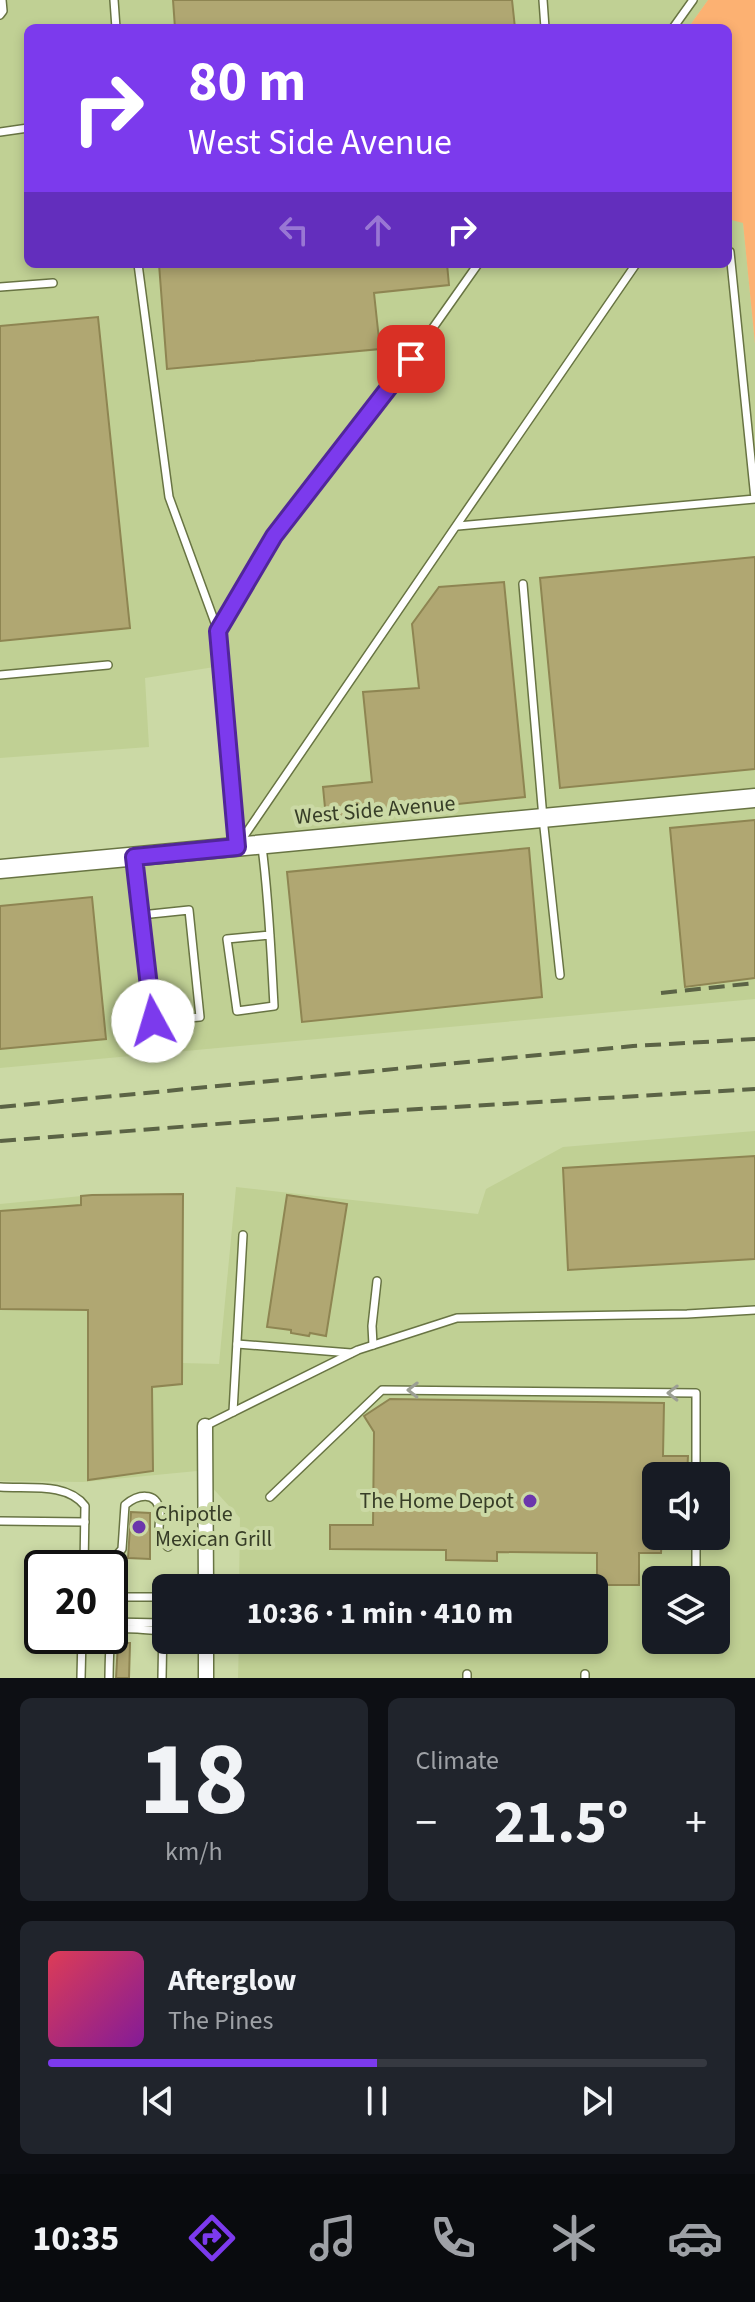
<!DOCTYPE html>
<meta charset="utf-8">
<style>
body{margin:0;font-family:"Source Sans 3",sans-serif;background:#20242c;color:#f1f3f6;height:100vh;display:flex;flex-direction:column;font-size:30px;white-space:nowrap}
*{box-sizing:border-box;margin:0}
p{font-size:26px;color:#9ea1a6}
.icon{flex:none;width:44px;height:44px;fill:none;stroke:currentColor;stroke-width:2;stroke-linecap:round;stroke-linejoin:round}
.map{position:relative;height:1678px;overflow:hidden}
.sheet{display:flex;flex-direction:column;gap:20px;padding:20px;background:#0d0f14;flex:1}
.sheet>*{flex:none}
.top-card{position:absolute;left:24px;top:24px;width:708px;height:244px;border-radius:12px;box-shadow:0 4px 12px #0003;background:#7c3aed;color:#fff;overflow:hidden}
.buttons{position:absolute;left:642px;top:1462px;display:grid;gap:16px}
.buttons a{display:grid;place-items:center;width:88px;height:88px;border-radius:12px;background:#171b24;box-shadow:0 4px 12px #0003;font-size:40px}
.speed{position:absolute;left:24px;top:1550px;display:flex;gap:16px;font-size:40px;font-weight:700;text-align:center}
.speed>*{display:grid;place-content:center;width:104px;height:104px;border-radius:50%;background:#171b24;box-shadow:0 4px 12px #0003;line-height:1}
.speed .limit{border:4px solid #111;border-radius:12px;background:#fff;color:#111}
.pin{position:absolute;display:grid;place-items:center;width:68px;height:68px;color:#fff;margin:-34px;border-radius:16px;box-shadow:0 4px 12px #0006}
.me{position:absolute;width:88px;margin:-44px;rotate:354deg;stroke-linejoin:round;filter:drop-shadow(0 0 6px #0008)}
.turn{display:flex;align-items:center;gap:28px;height:168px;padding:0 32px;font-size:36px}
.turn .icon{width:104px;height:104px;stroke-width:2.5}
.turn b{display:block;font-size:56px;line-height:68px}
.lanes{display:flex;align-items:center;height:76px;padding:0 32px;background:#0003;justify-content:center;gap:40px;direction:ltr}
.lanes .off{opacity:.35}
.big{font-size:60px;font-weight:700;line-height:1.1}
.sheet .card{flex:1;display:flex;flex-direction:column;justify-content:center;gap:12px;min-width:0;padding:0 28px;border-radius:12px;background:#20242c}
.sheet .dial{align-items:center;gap:0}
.dial b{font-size:104px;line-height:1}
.song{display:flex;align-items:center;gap:24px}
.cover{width:96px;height:96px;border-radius:12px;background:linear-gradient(135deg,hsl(350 70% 55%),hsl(290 70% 35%))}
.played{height:8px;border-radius:4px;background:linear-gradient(90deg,#7c3aed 50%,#363941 50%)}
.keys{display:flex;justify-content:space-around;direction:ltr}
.heat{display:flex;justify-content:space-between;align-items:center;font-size:44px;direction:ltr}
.sheet .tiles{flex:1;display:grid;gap:20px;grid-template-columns:1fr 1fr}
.card:last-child{grid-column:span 2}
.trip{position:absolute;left:152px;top:1574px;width:456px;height:80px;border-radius:12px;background:#171b24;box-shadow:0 4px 12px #0003;font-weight:700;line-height:80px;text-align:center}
.menu{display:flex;height:128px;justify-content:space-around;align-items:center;background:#090b0e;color:#9ea1a6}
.menu .icon{width:56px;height:56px}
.menu .current{color:#7c3aed}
.menu b{font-size:36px;color:#f1f3f6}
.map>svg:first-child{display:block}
.built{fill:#c0d094;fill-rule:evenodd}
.green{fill:#fcb172}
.building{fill:#b0a772;stroke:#8e8552;stroke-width:2}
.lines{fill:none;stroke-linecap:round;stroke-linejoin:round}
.service-casing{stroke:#687443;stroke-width:10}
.minor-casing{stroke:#687443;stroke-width:17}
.tertiary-casing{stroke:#687443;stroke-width:21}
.service{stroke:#fff;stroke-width:7}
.minor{stroke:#fff;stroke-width:14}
.tertiary{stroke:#fff;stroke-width:18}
.rail{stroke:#5b6345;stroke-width:4;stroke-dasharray:16 8;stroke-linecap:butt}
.oneway{stroke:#9b9e93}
.route-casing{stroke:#51269a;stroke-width:20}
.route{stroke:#7c3aed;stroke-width:14}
.poi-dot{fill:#6b36ac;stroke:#cbd9a5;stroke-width:3}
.labels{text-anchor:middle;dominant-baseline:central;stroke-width:8;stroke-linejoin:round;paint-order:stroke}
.street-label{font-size:22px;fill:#373d27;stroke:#cbd9a5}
.poi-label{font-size:22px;fill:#373d27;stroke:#cbd9a5;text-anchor:end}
</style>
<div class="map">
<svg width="755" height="1678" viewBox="0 0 755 1678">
<rect width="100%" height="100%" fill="#cbd9a5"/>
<g class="built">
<path d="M 0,0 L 708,0 L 688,28 L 28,28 L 28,264 L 728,264 L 728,219 L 743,222 L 755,344 L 755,999 L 0,1068 L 0,877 L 240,849 L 227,665 L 145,678 L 149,747 L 0,758 Z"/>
<path d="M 755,1131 L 755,1678 L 238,1678 L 239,1640 L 594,1640 L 594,1588 L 239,1588 L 240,1518 L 197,1471 L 83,1482 L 0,1481 L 0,1204 L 92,1195 L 183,1194 L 182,1363 L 219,1364 L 236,1187 L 478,1214 L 486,1189 L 563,1147 ZM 656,1476 L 716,1476 L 716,1536 L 656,1536 ZM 656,1580 L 716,1580 L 716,1640 L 656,1640 Z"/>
</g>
<path class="green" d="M 708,0 L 755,0 L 755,344 L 743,223 L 728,219 L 728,28 L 688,28 Z"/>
<g class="building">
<path d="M 173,0 L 512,0 L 515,28 L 175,28 Z"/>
<path d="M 159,264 L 447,264 L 449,285 L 374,293 L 380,349 L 167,369 Z"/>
<path d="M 98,317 L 130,628 L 0,641 L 0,326 Z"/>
<path d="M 755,557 L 755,769 L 560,788 L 540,578 Z"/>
<path d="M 504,582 L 525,797 L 326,818 L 323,787 L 372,782 L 363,692 L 419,688 L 412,624 L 439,587 Z"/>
<path d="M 755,820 L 755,978 L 685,987 L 670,828 Z"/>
<path d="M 529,848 L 542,997 L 302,1022 L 287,872 Z"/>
<path d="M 92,897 L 106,1039 L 0,1049 L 0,906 Z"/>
<path d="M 755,1156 L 755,1259 L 568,1270 L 563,1168 Z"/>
<path d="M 183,1194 L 182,1384 L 152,1387 L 153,1471 L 88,1480 L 88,1310 L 0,1309 L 0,1211 L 81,1205 L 81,1196 L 92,1195 Z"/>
<path d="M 287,1195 L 347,1204 L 326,1336 L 310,1333 L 309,1336 L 291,1333 L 291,1330 L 267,1327 Z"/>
<path d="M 390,1399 L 664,1403 L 663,1456 L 688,1456 L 687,1476 L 656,1476 L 656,1536 L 662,1536 L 661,1553 L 639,1553 L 639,1585 L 597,1585 L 597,1553 L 497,1552 L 497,1561 L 446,1560 L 446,1550 L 330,1549 L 330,1525 L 373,1525 L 374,1432 L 364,1416 Z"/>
<path d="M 131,1512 L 150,1513 L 150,1559 L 128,1558 Z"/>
<path d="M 118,1643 L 130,1643 L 129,1678 L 116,1678 Z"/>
</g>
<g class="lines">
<g class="service-casing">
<g id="service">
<path d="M 114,0 L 116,28"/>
<path d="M 543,0 L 545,28"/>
<path d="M 0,15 L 3,11 L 2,0"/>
<path d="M 673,28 L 693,0"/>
<path d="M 0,132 L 28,128"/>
<path d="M 138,264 L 169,497 L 218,631 L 236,845"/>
<path d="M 0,287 L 53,283"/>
<path d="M 458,526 L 755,499 L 730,252 L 728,252"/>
<path d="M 523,584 L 543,818 L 560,975"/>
<path d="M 218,631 L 274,536 L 411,359 L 478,264"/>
<path d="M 0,675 L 108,665"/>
<path d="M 240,842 C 371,648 504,457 636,264"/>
<path d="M 262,847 C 269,900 271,953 274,1006 L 237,1011 L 227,939 L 270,935"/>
<path d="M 135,859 L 153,1021 L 200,1017 L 189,910 L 141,915"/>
<path d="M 237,1344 L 351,1353"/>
<path d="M 373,1345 L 372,1326 L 377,1281"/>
<path d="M 233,1412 L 243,1235"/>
<path d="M 205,1426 L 358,1350 L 457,1318 L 687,1314 L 755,1310"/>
<path d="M 0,1487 C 28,1489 67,1482 85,1506 L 84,1568"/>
<path d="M 270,1497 L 382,1390 L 696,1393 L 696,1476"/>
<path d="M 0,1521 L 85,1522"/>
<path d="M 696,1536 L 696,1572"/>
<path d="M 114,1558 L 122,1549 L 125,1505 C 137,1495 156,1490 160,1511 C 161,1519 157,1529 160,1537 C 160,1538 167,1546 168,1547"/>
<path d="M 110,1597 L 166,1597"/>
<path d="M 110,1622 L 163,1623 L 162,1678"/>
<path d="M 585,1674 L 585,1678"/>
<path d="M 81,1678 L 82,1636"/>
<path d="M 109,1678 C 110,1622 108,1627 163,1631"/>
<path d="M 467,1678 L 467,1674"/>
</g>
</g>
<g class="minor-casing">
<g id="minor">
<path d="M 205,1426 L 206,1588"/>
<path d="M 206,1678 L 206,1640"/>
</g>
</g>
<g class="tertiary-casing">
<path id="tertiary" d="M 0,869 L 755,798"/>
</g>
<use href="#service" class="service"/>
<use href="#minor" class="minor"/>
<use href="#tertiary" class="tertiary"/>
<g class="rail">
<path d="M 661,993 L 755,983"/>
<path d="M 0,1107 L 633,1046 L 755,1039"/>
<path d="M 0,1141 L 370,1112 L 755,1089"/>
</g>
</g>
<defs><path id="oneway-chevron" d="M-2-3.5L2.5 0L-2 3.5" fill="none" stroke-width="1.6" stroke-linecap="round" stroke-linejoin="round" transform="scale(2)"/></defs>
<g class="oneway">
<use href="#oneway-chevron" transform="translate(413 1390) rotate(-179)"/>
<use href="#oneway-chevron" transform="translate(673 1393) rotate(-179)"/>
</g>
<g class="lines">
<g class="route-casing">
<path id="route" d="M 153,1021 L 134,857 L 237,847 L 218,631 L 274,536 L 411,359"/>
</g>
<use href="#route" class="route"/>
</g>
<g class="poi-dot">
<circle cx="530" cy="1501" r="8"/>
<circle cx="139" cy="1527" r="8"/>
</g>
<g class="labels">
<g class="street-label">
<text transform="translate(375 810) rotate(-5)">West Side Avenue</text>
</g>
<g class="poi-label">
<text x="514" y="1501">The Home Depot</text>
<text x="155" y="1514" text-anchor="start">Chipotle<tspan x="155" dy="25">Mexican Grill</tspan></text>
</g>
</g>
</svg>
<div class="buttons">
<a><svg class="icon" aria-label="sound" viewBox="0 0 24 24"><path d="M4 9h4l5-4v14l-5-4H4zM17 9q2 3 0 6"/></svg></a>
<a><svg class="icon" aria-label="layers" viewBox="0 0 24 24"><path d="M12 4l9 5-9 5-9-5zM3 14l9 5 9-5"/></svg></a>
</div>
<div class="speed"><div class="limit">20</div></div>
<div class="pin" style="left:411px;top:359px;background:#d93025"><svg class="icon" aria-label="arrive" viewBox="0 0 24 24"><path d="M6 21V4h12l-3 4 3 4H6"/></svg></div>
<svg class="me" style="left:153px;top:1021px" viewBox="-20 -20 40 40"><circle r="19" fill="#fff"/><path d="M0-13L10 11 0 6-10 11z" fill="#7c3aed"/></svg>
<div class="trip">10:36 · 1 min · 410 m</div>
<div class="top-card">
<div class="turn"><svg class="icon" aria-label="right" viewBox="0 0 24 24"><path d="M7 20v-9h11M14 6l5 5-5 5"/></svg><div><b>80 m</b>West Side Avenue</div></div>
<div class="lanes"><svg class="icon off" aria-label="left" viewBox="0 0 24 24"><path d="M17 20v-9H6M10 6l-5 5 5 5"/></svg><svg class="icon off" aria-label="ahead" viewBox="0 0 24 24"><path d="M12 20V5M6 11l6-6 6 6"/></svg><svg class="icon" aria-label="right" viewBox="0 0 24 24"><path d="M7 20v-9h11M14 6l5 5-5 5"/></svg></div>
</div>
</div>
<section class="sheet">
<div class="tiles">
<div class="card dial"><b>18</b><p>km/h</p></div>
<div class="card"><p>Climate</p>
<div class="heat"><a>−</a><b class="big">21.5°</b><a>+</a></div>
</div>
<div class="card">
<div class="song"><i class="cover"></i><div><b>Afterglow</b><p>The Pines</p></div></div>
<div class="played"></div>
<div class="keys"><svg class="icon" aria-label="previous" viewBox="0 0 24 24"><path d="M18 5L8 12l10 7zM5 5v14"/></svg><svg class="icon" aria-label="pause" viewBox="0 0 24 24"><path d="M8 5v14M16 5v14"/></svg><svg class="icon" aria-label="next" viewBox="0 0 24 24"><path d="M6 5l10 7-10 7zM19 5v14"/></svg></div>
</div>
</div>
</section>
<nav class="menu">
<b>10:35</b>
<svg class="icon current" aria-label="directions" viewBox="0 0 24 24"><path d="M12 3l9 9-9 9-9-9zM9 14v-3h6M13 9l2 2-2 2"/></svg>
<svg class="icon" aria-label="music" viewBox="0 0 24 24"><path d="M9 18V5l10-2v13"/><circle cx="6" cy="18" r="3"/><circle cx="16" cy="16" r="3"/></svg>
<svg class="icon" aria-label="phone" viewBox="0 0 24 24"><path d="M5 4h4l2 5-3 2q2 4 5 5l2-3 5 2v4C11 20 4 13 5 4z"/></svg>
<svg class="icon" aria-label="climate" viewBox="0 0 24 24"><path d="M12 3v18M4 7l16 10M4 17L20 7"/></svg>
<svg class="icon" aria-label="car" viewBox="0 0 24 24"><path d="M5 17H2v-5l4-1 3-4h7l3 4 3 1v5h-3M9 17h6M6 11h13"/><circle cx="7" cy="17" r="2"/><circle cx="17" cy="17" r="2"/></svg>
</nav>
